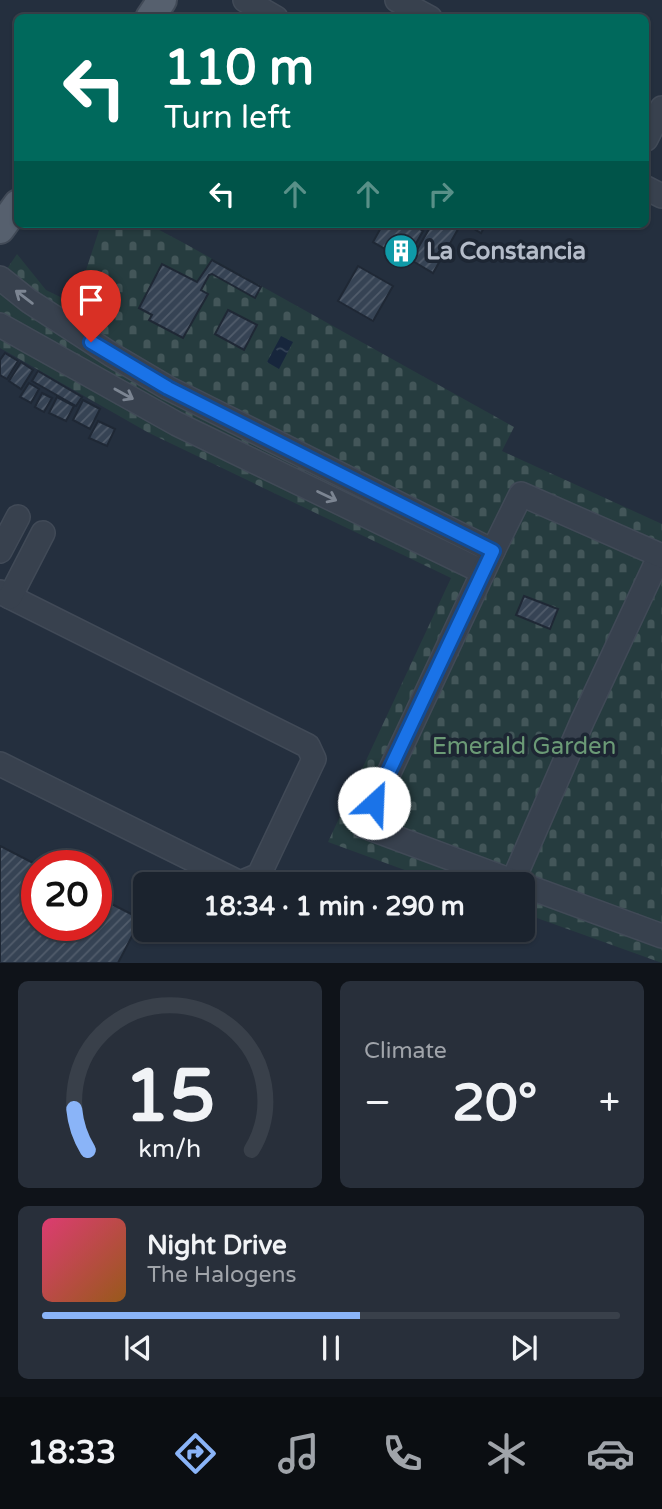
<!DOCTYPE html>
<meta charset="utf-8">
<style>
body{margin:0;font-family:"Varela Round",sans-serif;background:#282f3a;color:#f1f3f6;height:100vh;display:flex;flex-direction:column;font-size:26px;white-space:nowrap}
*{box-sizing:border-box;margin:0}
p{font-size:23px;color:#a0a4aa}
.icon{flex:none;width:38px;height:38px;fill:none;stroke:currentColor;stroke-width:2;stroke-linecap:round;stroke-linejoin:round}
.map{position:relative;height:963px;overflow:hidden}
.panel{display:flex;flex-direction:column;gap:18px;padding:18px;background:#0f1319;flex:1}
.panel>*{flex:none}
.top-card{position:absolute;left:14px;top:14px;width:635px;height:214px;border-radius:10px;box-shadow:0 2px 5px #0004,0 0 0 2px #39404a;background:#00695c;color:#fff;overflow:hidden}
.speed{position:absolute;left:21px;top:850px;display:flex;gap:14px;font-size:35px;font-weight:700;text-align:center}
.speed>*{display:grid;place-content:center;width:91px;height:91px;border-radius:50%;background:#1b232e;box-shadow:0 2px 5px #0004,0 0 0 2px #39404a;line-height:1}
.speed .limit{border:10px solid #d22;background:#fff;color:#111}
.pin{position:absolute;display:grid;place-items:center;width:60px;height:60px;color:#fff;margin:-72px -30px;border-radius:50% 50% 50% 0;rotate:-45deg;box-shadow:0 0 7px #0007}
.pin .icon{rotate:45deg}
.me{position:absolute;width:77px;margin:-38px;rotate:25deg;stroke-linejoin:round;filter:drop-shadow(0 0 5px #0008)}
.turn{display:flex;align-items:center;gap:24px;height:147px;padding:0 35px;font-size:32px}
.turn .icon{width:91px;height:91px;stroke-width:2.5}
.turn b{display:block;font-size:49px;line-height:60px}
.lanes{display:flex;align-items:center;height:66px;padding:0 35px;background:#0003;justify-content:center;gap:35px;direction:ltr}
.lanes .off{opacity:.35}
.big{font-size:52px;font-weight:700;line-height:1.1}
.panel .card{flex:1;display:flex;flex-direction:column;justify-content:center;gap:10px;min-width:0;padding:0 24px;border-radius:10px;background:#282f3a}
.panel .dial{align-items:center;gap:0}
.dial svg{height:182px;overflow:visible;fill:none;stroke:#39404a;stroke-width:7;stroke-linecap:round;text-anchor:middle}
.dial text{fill:#f1f3f6;stroke:none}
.song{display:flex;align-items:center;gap:21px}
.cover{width:84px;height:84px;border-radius:10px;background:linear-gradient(135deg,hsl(340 70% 55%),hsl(30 70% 35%))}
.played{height:7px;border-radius:4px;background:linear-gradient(90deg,#8ab4f8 55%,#39404a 55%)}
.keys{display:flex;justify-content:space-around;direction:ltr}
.heat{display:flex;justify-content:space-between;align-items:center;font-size:38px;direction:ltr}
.panel .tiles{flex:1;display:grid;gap:18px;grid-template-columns:1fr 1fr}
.card:last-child{grid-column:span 2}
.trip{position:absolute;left:133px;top:872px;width:402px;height:70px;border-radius:10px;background:#1b232e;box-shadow:0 2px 5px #0004,0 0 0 2px #39404a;font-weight:700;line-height:70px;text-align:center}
.dock{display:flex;height:112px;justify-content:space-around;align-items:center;background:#0b0e12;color:#a0a4aa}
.dock .icon{width:49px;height:49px}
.dock .active{color:#8ab4f8}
.dock b{font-size:32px;color:#f1f3f6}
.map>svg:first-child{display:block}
.cemetery{fill:url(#cemetery-stones)}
.water{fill:url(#water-ripples)}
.building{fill:url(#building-hatch);stroke:#1f2835;stroke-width:2}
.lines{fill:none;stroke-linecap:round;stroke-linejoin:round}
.minor-casing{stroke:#414a57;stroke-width:26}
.major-casing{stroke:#414a57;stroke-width:32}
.minor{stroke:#38414e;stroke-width:23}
.major{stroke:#56606e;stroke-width:28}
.oneway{stroke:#7c8592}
.route-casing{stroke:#114b97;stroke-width:18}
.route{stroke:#1a73e8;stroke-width:12}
.labels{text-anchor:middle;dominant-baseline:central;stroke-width:7;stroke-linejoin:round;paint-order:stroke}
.poi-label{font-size:24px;font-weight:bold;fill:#b4bcc9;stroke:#1d2633;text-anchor:start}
.park-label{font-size:24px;fill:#6b9a76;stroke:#1d2633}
</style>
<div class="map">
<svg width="662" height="963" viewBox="0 0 662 963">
<defs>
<pattern id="cemetery-stones" width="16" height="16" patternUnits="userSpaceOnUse" patternTransform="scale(1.75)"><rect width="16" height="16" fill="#263c3f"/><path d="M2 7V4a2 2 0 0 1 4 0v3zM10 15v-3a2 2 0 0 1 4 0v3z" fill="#435659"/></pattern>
<pattern id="water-ripples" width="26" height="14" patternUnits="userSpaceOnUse" patternTransform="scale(1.75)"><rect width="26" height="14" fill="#17263c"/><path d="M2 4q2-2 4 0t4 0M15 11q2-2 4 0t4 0" fill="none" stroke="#364457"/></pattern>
<pattern id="building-hatch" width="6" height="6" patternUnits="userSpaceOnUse" patternTransform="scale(1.75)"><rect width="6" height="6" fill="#364354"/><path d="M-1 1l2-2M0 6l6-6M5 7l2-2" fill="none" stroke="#515c6b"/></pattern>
</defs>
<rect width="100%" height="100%" fill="#242f3e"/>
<path class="cemetery" d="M 101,224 L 148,224 L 182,242 L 514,427 L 502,451 L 662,524 L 662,963 L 523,913 L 523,884 L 443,884 L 328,842 L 451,578 L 149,433 L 0,348 L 0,279 L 17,254 L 46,290 L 75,304 Z"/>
<path class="water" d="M 281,336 L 293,342 L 279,369 L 267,362 Z"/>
<g class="building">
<path d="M 383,224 L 411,224 L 423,231 L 406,261 L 373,242 Z"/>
<path d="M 432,224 L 461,224 L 433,273 L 411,260 Z"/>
<path d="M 466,224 L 486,224 L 481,233 Z"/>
<path d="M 212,260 L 261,287 L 255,298 L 212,274 L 209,275 L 201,290 L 208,294 L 183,338 L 149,320 L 152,315 L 139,308 L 162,264 L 197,282 Z"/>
<path d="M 358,266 L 393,286 L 373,321 L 338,301 Z"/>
<path d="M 228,310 L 257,325 L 244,350 L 215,334 Z"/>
<path d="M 5,353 L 18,361 L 7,379 L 0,375 L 0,360 Z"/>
<path d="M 21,362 L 33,370 L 21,389 L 9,381 Z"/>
<path d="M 38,371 L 82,397 L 76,406 L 32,381 Z"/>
<path d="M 29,383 L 39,389 L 31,403 L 20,397 Z"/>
<path d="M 42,393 L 52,398 L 44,412 L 35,407 Z"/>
<path d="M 57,397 L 74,406 L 66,421 L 49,413 Z"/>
<path d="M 83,400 L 100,409 L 90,429 L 73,420 Z"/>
<path d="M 98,421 L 115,429 L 107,446 L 89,438 Z"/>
<path d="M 524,596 L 558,609 L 550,629 L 516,615 Z"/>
<path d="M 0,846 L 39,866 L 37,866 L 37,926 L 96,926 L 96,896 L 141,919 L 118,963 L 0,963 Z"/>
</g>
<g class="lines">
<g class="minor-casing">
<g id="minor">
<path d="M 245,0 L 276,18"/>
<path d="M 397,0 L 430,18"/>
<path d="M 646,139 L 662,108"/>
<path d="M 646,188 L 662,196"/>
<path d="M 0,278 L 29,301 L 112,355 L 168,388 L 493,551"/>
<path d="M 0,325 L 177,424 L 483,572"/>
<path d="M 0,551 L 18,517"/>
<path d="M 0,592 L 308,746 L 314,759 L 259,875 L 240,883 L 0,764"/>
<path d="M 10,597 L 43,533"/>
<path d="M 513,881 L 582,722 L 660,555"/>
<path d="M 520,884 L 364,826 L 493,551 L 521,494 L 662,556"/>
<path d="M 523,885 L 662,936"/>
</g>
</g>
<g class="major-casing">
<g id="major">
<path d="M 150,18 L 162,0"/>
<path d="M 0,229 L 18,204"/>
</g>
</g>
<use href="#minor" class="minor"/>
<use href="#major" class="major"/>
</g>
<defs><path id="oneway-shaft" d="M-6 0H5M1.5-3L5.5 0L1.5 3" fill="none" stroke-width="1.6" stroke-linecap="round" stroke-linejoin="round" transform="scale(1.75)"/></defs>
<g class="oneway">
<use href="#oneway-shaft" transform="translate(24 297) rotate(-143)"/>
<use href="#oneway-shaft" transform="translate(124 394) rotate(29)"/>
<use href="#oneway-shaft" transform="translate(327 496) rotate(26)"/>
</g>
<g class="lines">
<g class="route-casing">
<path id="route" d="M 91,342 L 168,388 L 493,551 L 374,803"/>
</g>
<use href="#route" class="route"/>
</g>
<defs>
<g id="building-disc" transform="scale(1.75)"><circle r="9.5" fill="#0f9aa8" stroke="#1d2633"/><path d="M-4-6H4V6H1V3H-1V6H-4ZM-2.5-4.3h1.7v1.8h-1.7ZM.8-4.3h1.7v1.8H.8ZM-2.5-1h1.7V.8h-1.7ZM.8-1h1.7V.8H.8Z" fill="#fff"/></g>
</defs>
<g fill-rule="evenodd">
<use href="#building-disc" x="401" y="251"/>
</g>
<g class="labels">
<g class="poi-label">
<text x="426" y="251">La Constancia</text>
</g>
<g class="park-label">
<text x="524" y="746">Emerald Garden</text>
</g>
</g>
</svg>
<div class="speed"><div class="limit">20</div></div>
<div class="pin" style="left:91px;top:342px;background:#d93025"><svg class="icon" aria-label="arrive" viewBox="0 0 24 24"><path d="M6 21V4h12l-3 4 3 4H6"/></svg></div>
<svg class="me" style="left:374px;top:803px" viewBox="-20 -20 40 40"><circle r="19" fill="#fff"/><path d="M0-13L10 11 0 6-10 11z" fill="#1a73e8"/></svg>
<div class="trip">18:34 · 1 min · 290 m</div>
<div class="top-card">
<div class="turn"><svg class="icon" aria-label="left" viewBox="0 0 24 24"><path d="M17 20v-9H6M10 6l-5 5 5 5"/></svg><div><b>110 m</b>Turn left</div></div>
<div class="lanes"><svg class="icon" aria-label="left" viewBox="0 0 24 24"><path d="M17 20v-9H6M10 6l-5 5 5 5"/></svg><svg class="icon off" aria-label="ahead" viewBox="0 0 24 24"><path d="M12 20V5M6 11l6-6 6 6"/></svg><svg class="icon off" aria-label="ahead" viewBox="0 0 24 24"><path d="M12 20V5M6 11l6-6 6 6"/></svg><svg class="icon off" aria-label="right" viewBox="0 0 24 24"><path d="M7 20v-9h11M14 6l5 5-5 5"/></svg></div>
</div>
</div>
<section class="panel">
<div class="tiles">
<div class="card dial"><svg viewBox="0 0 100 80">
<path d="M14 69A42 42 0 1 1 86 69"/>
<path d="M14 69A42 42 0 0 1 8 51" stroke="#8ab4f8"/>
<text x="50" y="56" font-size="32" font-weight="700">15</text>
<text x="50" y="72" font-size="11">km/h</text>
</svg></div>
<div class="card"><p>Climate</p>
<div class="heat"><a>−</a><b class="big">20°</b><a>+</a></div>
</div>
<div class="card">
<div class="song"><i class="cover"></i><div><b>Night Drive</b><p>The Halogens</p></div></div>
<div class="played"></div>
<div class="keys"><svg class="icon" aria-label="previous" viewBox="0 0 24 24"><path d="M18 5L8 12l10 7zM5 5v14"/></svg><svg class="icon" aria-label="pause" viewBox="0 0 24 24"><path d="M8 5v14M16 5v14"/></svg><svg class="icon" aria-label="next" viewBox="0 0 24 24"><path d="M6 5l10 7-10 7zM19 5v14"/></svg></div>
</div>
</div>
</section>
<nav class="dock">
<b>18:33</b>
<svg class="icon active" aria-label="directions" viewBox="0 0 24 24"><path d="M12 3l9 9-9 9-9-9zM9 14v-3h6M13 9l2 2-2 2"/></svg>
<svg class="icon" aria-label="music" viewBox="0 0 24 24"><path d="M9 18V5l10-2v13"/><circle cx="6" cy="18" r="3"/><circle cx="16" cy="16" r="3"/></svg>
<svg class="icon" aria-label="phone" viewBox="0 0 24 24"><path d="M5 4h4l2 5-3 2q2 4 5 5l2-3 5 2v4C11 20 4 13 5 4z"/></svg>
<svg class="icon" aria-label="climate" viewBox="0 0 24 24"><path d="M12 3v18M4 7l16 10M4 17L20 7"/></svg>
<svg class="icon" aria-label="car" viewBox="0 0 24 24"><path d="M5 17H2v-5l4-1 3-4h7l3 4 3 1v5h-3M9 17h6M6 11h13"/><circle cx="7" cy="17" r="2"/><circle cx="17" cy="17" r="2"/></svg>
</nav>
